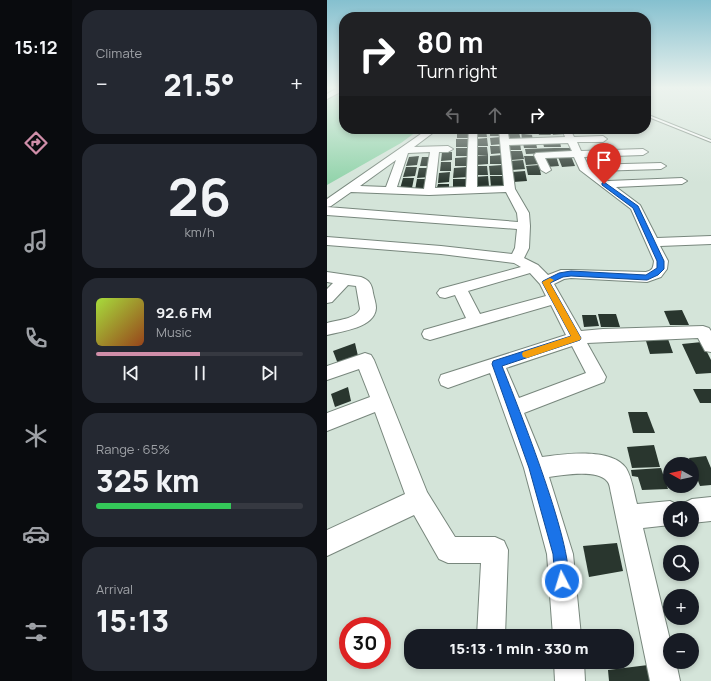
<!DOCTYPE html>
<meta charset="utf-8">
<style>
body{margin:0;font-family:Manrope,sans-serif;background:#242831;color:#f1f3f6;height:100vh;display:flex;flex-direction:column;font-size:15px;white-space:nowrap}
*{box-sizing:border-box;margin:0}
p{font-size:13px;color:#9ea1a6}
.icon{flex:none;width:22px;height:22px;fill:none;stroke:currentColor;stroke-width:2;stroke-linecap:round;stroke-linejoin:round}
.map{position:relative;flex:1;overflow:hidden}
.sheet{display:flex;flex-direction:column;gap:10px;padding:10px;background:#0d0f14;width:255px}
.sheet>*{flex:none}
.top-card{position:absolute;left:12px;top:12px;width:312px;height:122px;border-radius:16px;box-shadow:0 2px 6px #0003;background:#202124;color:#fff;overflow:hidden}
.needle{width:26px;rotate:278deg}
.fabs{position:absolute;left:336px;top:457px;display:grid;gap:8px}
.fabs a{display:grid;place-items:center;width:36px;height:36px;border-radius:50%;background:#171b24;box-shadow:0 2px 6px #0003;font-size:20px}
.speed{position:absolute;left:12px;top:617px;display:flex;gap:8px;font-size:20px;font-weight:700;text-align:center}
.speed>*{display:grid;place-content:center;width:52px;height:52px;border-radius:50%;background:#171b24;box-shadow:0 2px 6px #0003;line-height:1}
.speed .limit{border:6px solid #d22;background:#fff;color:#111}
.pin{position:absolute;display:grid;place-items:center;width:34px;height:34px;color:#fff;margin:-41px -17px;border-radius:50% 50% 50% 0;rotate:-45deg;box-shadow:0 0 4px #0007}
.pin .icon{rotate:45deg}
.me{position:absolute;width:44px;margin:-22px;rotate:355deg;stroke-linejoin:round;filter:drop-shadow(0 0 3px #0008)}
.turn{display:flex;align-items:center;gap:14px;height:84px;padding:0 12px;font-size:18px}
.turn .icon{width:52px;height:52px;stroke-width:2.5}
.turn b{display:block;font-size:28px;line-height:34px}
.lanes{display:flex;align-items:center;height:38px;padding:0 12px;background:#0003;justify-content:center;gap:20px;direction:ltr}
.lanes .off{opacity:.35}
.big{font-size:30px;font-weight:800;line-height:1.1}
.sheet .widget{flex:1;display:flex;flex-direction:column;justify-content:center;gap:6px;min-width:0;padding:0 14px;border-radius:16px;background:#242831}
.sheet .dial{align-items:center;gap:0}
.dial b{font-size:52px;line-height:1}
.song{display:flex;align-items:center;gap:12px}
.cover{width:48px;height:48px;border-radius:6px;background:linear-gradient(135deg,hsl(80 70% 55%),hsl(20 70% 35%))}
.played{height:4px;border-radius:2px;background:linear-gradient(90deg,#d08ea9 50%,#363941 50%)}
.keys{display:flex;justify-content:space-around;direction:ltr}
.heat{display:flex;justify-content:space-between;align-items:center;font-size:22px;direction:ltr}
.charge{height:6px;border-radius:3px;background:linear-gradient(90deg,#34c759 65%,#363941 0)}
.trip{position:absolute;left:77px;top:629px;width:230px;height:40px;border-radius:16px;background:#171b24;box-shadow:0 2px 6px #0003;font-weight:800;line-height:40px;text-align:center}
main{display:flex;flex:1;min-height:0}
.tabs{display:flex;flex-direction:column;width:72px;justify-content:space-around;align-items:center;background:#090b0e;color:#9ea1a6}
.tabs .icon{width:28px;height:28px}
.tabs .selected{color:#d08ea9}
.tabs b{font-size:18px;color:#f1f3f6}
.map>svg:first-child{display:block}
.water{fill:#91d3aa}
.building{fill:#29362e}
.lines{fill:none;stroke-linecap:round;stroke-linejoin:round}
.lane-casing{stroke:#78877d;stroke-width:2}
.street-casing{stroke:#78877d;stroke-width:2}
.lane{fill:#fff;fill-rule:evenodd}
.street{fill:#fff;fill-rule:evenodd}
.route{fill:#1a73e8;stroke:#114b97}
.slow{fill:#f59e0b}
</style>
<main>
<nav class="tabs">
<b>15:12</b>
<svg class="icon selected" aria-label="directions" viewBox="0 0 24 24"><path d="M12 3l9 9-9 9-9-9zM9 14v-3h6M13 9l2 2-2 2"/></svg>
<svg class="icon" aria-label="music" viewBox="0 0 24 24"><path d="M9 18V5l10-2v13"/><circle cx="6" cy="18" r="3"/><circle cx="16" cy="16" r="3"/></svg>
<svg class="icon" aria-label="phone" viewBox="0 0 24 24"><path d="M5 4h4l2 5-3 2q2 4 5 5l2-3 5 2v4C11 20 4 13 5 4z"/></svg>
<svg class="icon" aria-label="climate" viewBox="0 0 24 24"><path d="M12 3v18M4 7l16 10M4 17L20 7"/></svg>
<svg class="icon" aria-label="car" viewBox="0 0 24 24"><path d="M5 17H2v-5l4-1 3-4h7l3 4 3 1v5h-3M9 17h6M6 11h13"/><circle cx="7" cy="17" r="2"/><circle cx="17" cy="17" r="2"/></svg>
<svg class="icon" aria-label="filters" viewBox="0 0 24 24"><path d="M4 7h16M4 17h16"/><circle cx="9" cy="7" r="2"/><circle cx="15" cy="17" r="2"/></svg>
</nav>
<section class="sheet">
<div class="widget"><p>Climate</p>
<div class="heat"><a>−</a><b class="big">21.5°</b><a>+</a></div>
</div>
<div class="widget dial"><b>26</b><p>km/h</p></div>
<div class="widget">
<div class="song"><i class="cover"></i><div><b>92.6 FM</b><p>Music</p></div></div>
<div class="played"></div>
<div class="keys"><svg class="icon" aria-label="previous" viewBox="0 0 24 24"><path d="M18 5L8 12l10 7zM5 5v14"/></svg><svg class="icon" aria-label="pause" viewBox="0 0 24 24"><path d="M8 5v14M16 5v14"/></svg><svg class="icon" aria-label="next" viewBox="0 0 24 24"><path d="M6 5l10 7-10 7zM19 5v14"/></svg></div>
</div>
<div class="widget"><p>Range · 65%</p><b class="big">325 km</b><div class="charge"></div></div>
<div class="widget"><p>Arrival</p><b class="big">15:13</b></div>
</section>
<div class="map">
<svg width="384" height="681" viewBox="0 0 384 681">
<rect width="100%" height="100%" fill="#d4e4d9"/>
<path class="water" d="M 17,91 L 17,129 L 93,129 L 74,143 L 0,185 L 0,99 Z"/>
<g class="building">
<path d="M 163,129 L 174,129 L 175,136 L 163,136 Z"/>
<path d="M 180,129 L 191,129 L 194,140 L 182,141 Z"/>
<path d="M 194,129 L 205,129 L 206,134 L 197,135 L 205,135 L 206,140 L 195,141 Z"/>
<path d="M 210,129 L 221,129 L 224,135 L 212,135 Z"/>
<path d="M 224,129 L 235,129 L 238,134 L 226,135 Z"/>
<path d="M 159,130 L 160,137 L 149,137 L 148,131 Z"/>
<rect x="130" y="131" width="11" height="7"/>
<path d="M 174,137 L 176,144 L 164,145 L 163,138 Z"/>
<path d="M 160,138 L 161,146 L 149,146 L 148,139 Z"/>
<rect x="129" y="139" width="12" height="8"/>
<path d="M 233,142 L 234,147 L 217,147 L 216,143 Z"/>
<path d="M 181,143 L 193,143 L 194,150 L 182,150 Z"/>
<path d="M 196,143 L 209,143 L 210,148 L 197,148 Z"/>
<path d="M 163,146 L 175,146 L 176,153 L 164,154 Z"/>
<path d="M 148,147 L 160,147 L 161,155 L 148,155 Z"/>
<rect x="129" y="148" width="12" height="8"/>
<path d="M 227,148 L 243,148 L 245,152 L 199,154 L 198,149 Z"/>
<path d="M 182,151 L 195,151 L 197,159 L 184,160 Z"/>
<path d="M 115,152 L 125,152 L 125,160 L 114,161 Z"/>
<path d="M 161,155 L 161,164 L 148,165 L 148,156 Z"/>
<path d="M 175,155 L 177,164 L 163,164 L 163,156 Z"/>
<path d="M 92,156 L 90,165 L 79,166 L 82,157 Z"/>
<path d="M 197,156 L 210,156 L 212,164 L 199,165 Z"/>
<path d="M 229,156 L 232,166 L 219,167 L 216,157 Z"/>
<path d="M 244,156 L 248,166 L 235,167 L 231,157 Z"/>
<path d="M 95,157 L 105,157 L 104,166 L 93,166 Z"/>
<path d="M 141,157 L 141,166 L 128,166 L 128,158 Z"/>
<path d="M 196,160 L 198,169 L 185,170 L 183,161 Z"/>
<path d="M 114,162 L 124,162 L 124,171 L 113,171 Z"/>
<path d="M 175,165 L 177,175 L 163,175 L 162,166 Z"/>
<path d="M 212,165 L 214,175 L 201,175 L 199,166 Z"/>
<path d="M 147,166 L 160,166 L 161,175 L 147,175 Z"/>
<path d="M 79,167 L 90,167 L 88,176 L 76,177 Z"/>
<path d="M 140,167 L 140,177 L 126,178 L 127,168 Z"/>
<path d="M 92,168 L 103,168 L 102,177 L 90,178 Z"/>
<path d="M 198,171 L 200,181 L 186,182 L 185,172 Z"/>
<path d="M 123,172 L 122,182 L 111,183 L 112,173 Z"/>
<path d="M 161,176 L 162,186 L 147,187 L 147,177 Z"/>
<path d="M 163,176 L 177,176 L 178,186 L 164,187 Z"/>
<path d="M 76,178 L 87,178 L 85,188 L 73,189 Z"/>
<path d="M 90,179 L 101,179 L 99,189 L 88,190 Z"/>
<path d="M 126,179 L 140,179 L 140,189 L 126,190 Z"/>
<path d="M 111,184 L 122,184 L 122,190 L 109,191 Z"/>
<path d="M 355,310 L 362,325 L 343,325 L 337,311 Z"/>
<path d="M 271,314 L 289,314 L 293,327 L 274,327 Z"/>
<path d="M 255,315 L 269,315 L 272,326 L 257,327 Z"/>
<path d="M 341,339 L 346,353 L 323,354 L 319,341 Z"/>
<path d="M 375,342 L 384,360 L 384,373 L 369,374 L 355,344 Z"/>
<path d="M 28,343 L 31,356 L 11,364 L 6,351 Z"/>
<path d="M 21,387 L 24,401 L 8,407 L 4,394 Z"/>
<path d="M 366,389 L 384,389 L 384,403 L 373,403 Z"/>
<path d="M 301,412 L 320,412 L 328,433 L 306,433 Z"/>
<path d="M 327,445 L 333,467 L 305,468 L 300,447 Z"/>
<path d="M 379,456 L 384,468 L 384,485 L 373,486 L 362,458 Z"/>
<path d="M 334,468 L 341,489 L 315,490 L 311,477 L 305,476 L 304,470 Z"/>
<path d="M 290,543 L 296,571 L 262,577 L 256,546 Z"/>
<path d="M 321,665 L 323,681 L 282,681 L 281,670 Z"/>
</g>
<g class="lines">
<g class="lane-casing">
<path id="lane" d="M 319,114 L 384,140 L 384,142 L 319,116 Z"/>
</g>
<g class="street-casing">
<g id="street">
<path d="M 10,88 L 17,88 L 17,90 L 0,99 L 0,94 Z"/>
<path d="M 101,129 L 111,129 L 87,147 L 121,146 L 126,149 L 121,152 L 112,152 L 108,188 L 139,187 L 142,129 L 150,129 L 150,187 L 177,186 L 172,129 L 180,129 L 182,139 L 238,137 L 235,129 L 243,129 L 247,137 L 276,136 L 280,139 L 276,142 L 250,142 L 254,151 L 316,149 L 321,152 L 316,155 L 257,157 L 261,165 L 334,163 L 339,166 L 334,169 L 267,171 L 281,181 L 355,178 L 360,181 L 355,184 L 289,187 L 313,205 L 330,238 L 384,236 L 384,244 L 333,246 L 341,261 L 340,269 L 334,277 L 320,282 L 244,278 L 237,279 L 227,284 L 254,331 L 276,329 L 376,326 L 382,328 L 384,331 L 384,352 L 378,351 L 371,338 L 260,343 L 279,377 L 277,382 L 197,413 L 215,457 C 236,454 284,447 299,468 C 305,478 307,493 310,504 L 343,501 L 351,505 L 353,508 L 343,508 L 343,525 L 316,528 L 343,640 L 343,662 L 349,662 L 353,681 L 323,681 L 284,493 C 283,489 283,484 280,481 C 270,469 236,475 222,477 L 246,554 L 254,636 L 226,636 L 220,554 L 197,468 L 163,373 L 121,388 L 114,385 L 112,380 L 114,375 L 239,335 L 224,305 L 103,340 L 97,338 L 95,334 L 97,330 L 139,318 L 128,295 L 118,298 L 113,297 L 110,293 L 113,289 L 194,267 L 187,263 L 114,254 L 0,245 L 0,237 L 114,246 L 185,254 L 188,248 L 190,229 L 0,215 L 0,207 L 191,222 L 190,213 L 179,192 L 102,195 L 24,192 L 4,206 L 0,207 L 0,199 ZM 241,143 L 245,151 L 209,153 L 207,155 L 214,170 L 219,173 L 224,170 L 218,158 L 247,157 L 253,170 L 304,209 L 327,261 C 326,268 326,270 319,272 L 244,270 L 234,270 L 221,275 L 211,265 L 197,258 L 202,248 L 203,226 L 202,213 L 188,189 L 182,145 ZM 103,152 L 97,189 L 70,187 L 81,153 ZM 69,160 L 59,187 L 33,186 ZM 203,273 L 213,284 L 219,296 L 153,314 L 141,291 ZM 245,346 L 259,373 L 192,398 L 179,368 Z"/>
<path d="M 0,272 L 34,277 C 42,280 45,284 46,293 C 47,298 49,303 49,308 C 48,328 15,331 0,335 L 0,323 C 10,320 29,319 33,309 L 29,286 L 21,285 L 5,302 L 0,303 L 0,289 L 6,283 L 0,282 Z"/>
<path d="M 38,353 L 44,355 L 47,360 L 100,492 L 128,537 L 168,537 L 177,541 L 181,550 L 178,636 L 150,636 L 154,563 L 121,563 L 112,559 L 87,515 L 0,556 L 0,530 L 78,494 L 48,412 L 0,431 L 0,413 L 43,397 L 32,369 L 0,380 L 0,366 Z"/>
<path d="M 384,497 L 384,521 L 365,523 L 365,508 L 354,508 L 357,503 L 365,499 Z"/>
<path d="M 227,662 L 257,662 L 258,681 L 228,681 Z"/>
</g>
</g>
<use href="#lane" class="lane"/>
<use href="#street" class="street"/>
</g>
<linearGradient id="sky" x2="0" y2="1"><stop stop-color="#85c0cf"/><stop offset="0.48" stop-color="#ecf3ee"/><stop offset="1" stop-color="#ecf3ee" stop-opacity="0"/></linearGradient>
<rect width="384" height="183" fill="url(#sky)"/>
<path class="route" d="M 277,182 L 311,206 L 337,261 L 337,269 L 331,275 L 320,280 L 244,276 L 236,277 L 223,283 L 254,338 L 253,340 L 175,366 C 189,402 252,557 240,586 L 235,588 L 230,586 L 228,581 L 226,554 L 202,468 L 165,364 L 166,361 L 244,336 L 215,282 L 216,281 L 232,273 L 244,271 L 319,275 L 330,268 L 330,261 L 306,208 L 275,185 L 275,183 Z"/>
<path class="slow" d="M 223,278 L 227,280 L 223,283 L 254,338 L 253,340 L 200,358 L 196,357 L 195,354 L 196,352 L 244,336 L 215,282 Z"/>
</svg>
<div class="fabs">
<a><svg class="needle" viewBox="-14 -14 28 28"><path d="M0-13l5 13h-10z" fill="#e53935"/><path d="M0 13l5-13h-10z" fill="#9ea1a6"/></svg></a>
<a><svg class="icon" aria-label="sound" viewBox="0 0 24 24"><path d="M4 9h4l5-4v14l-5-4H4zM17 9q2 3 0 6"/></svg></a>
<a><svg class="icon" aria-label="search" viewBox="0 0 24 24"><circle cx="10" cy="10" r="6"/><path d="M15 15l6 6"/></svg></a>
<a>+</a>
<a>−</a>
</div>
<div class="speed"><div class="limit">30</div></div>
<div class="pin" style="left:277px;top:184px;background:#d93025"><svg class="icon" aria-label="arrive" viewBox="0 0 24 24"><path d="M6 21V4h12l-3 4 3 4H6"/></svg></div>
<svg class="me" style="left:235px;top:581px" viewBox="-20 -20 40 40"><circle r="17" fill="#1a73e8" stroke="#fff" stroke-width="3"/><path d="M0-11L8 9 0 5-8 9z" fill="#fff"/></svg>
<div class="trip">15:13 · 1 min · 330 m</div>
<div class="top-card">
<div class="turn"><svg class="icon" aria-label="right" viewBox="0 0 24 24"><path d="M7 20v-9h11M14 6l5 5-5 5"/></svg><div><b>80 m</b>Turn right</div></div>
<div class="lanes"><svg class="icon off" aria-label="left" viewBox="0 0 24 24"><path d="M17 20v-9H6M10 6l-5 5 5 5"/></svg><svg class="icon off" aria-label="ahead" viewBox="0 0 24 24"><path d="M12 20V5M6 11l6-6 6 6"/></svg><svg class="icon" aria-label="right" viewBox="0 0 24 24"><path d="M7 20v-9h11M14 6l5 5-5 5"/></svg></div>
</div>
</div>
</main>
